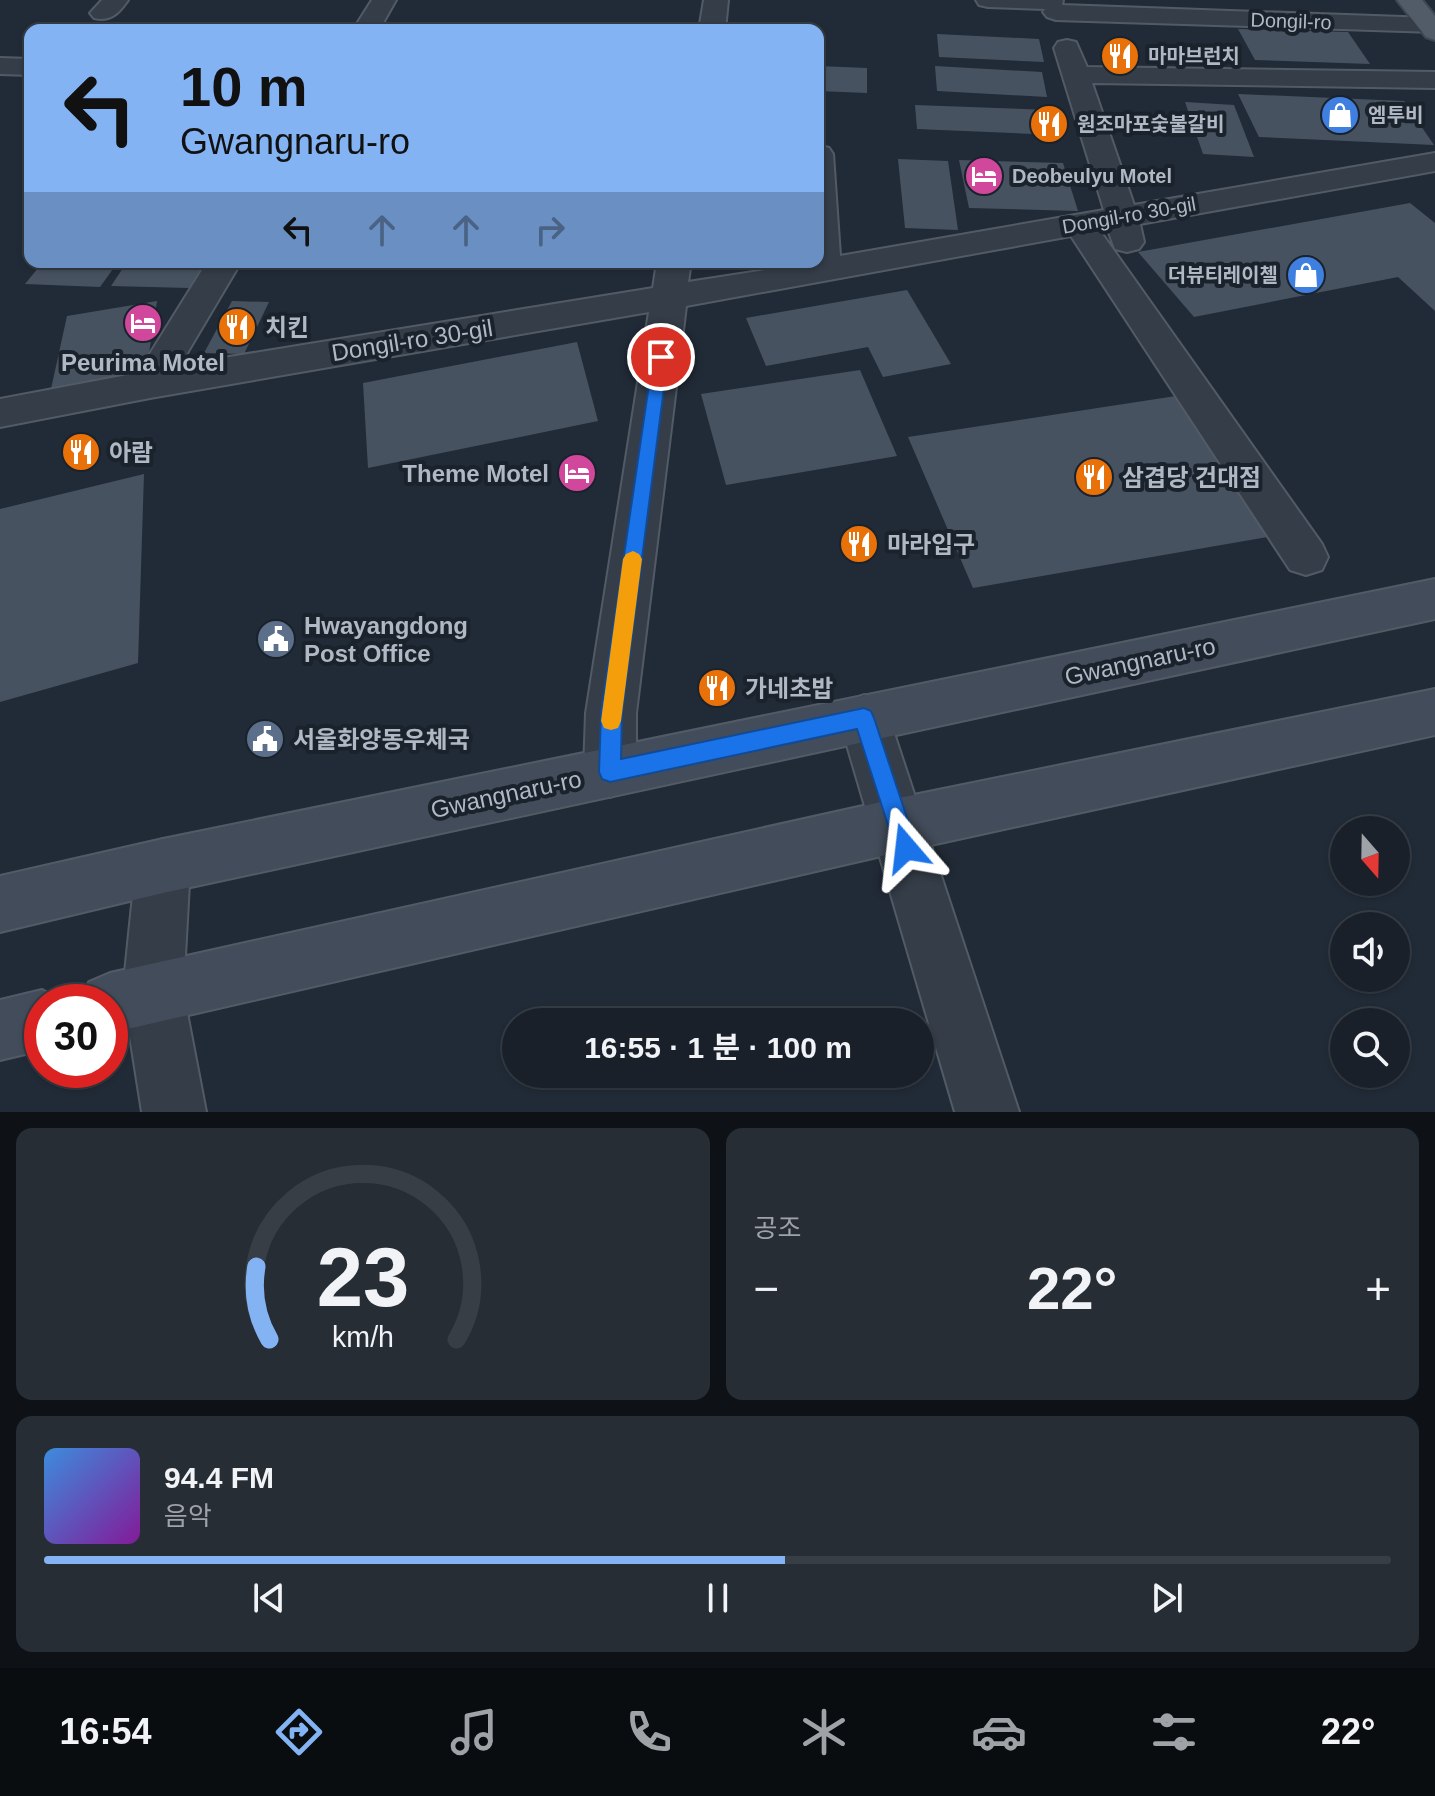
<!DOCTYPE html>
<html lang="ko">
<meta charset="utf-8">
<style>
body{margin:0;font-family:Helvetica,"Noto Sans KR",sans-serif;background:#262d35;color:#f1f3f6;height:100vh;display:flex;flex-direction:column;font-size:30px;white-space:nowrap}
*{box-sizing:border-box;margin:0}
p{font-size:26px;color:#9fa3a8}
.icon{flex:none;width:44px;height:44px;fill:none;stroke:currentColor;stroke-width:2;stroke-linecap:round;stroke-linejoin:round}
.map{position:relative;height:1112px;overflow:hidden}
.side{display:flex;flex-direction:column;gap:16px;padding:16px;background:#0e1217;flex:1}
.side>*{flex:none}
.guide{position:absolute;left:24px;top:24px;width:800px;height:244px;border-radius:16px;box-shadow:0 2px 6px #0004,0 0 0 2px #373e46;background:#84b3f4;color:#111;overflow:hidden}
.needle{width:52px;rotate:160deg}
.controls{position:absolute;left:1330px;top:816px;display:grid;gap:16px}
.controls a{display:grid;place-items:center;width:80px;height:80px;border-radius:50%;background:#192029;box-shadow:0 2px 6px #0004,0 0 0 2px #373e46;font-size:40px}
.speed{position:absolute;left:24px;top:984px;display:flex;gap:16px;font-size:40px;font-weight:700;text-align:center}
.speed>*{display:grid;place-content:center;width:104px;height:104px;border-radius:50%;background:#192029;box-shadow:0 2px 6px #0004,0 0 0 2px #373e46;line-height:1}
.speed .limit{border:12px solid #d22;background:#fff;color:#111}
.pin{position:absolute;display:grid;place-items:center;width:68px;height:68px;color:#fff;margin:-34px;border:4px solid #fff;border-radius:50%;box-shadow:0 2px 8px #0007}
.me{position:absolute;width:88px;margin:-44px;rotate:343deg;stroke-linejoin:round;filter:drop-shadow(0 0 6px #0008)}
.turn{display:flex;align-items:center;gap:28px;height:168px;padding:0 24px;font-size:36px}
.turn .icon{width:104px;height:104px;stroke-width:2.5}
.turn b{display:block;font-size:56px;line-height:68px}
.lanes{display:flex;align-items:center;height:76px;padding:0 24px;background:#0003;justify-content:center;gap:40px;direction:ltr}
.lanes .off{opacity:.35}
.big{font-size:60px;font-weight:700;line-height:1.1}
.side .tile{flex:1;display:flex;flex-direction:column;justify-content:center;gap:12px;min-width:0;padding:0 28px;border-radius:16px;background:#262d35}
.side .dial{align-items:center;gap:0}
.dial svg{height:208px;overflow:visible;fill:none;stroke:#373e46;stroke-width:7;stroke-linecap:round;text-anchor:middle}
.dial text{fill:#f1f3f6;stroke:none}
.song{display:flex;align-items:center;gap:24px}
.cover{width:96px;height:96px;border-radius:12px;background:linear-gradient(135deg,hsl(210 70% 55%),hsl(290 70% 35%))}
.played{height:8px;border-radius:4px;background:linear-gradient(90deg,#84b3f4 55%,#373e46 55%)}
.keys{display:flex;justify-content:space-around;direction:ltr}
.heat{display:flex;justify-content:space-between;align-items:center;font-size:44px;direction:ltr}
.side .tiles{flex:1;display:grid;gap:16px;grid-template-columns:1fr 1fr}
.tile:last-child{grid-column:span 2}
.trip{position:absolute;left:502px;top:1008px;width:432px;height:80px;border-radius:40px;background:#192029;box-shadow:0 2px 6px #0004,0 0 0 2px #373e46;font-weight:700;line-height:80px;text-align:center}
.dock{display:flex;height:128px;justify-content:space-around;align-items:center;background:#0a0d10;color:#9fa3a8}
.dock .icon{width:56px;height:56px}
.dock .current{color:#84b3f4}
.dock b{font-size:36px;color:#f1f3f6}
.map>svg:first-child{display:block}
.building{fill:#475261}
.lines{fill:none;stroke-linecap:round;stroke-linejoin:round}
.street-casing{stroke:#525b65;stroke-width:4}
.secondary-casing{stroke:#525b65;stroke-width:4}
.primary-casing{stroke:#3e4651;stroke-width:4}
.street{fill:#343d48;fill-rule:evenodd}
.secondary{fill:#434c5a;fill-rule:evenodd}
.primary{fill:#525c68;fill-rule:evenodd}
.route{fill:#1a73e8;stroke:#114b97;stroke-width:2}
.slow{fill:#f59e0b}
.labels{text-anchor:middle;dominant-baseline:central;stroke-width:8;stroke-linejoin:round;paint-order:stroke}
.far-street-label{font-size:20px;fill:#afb8c4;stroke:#1a222c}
.far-poi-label{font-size:20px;font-weight:bold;fill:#afb8c4;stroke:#1a222c;text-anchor:start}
.poi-label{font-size:24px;font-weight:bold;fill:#afb8c4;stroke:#1a222c;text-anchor:start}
.street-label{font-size:24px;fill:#afb8c4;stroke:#1a222c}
</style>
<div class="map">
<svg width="1435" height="1112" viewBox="0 0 1435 1112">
<rect width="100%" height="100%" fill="#212b37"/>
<g class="building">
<path d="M 1238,29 L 1348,32 L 1370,64 L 1255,60 Z"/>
<path d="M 937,34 L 1039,39 L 1044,62 L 939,57 Z"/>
<path d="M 818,66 L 867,68 L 867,93 L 818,91 Z"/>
<path d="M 935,66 L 1042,72 L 1047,97 L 937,91 Z"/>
<path d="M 1238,94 L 1404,101 L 1434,145 L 1259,137 Z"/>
<path d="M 1185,102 L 1234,105 L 1254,157 L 1203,154 Z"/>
<path d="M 915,105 L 1051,110 L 1057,135 L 917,129 Z"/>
<path d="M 898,159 L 948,161 L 958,230 L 905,228 Z"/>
<path d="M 959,160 L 1063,163 L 1078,211 L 969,208 Z"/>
<path d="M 1410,203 L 1435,223 L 1435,311 L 1398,277 L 1194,317 L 1138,252 Z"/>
<path d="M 43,262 L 118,262 L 100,287 L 25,284 Z"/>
<path d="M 127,262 L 205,262 L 189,288 L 111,286 Z"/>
<path d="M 907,290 L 951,364 L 883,377 L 868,347 L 766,366 L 746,318 Z"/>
<path d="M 157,301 L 148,360 L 124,377 L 51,389 L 67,316 Z"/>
<path d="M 232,301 L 269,302 L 244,354 L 204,353 Z"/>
<path d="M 577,342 L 598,421 L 368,468 L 363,383 Z"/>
<path d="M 860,370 L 897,456 L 726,485 L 701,394 Z"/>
<path d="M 1176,396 L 1273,536 L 973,588 L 908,437 Z"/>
<path d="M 144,474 L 138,663 L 0,702 L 0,509 Z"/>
</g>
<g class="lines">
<g class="street-casing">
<g id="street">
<path d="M 102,0 L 128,0 C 119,13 111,22 94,18 L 90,13 Z"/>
<path d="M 372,0 L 396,0 L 379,30 L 353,30 Z"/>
<path d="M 704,0 L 728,0 L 725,30 L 699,30 Z"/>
<path d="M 976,0 L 1063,0 L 1062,5 L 1430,18 L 1435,20 L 1435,32 L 1056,20 L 1047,17 L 1043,12 L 1045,9 L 988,7 L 979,5 Z"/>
<path d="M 1067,40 L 1076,42 L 1087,67 L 1435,72 L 1435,88 L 1092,83 L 1134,205 L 1435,153 L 1435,171 L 1140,224 L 1144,242 L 1139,249 L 1127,252 L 1115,249 L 1108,230 L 1100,231 L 1322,544 L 1328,557 L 1322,570 L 1306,575 L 1290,570 L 1071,236 L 686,306 L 636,713 L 636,772 L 628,790 L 610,797 L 592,790 L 584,772 L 586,713 L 649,312 L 150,398 L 0,427 L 0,399 L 138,373 L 207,262 L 241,262 L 180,365 L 653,288 L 657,262 L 691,262 L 688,282 L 818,262 L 818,145 L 829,148 L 833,154 L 840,256 L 1104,210 L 1054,48 L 1058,42 Z"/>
<path d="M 0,58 L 30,59 L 30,75 L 0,74 Z"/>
<path d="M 864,695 L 882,702 L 889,718 L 1019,1112 L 955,1112 L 839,718 L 846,702 Z"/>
<path d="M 163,839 L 182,847 L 190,866 L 183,992 L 206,1112 L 142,1112 L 123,992 L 136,866 L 144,847 Z"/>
</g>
</g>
<g class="secondary-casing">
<g id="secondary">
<path d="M 1435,579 L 1435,619 L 163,893 L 0,932 L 0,876 L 163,839 Z"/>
<path d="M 1435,689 L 1435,735 L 899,852 L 110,1033 L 110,1002 L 81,1002 L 89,982 L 110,973 L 899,798 Z"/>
<path d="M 42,990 L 65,1002 L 42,1002 L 42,1050 L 0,1060 L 0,1000 Z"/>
</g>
</g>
<g class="primary-casing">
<path id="primary" d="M 1397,0 L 1422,0 L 1435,16 L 1435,40 L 1426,37 Z"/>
</g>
<use href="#street" class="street"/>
<use href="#secondary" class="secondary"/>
<use href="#primary" class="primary"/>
</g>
<path class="route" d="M 661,351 L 668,357 L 622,713 L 621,759 L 864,708 L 871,711 L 874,718 L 917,848 L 914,856 L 906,859 L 898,856 L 857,729 L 610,782 L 602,779 L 599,772 L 601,713 L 653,357 Z"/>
<path class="slow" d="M 633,551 L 639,554 L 642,559 L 621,721 L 618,728 L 611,730 L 604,728 L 601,721 L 623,559 L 626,554 Z"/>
<defs>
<g id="restaurant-disc" transform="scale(2)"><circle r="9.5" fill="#e8710a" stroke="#1a222c"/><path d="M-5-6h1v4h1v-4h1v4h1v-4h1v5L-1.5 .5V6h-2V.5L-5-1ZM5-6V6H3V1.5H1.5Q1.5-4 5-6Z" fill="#fff"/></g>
<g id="shop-disc" transform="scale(2)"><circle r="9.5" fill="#3f7fe0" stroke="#1a222c"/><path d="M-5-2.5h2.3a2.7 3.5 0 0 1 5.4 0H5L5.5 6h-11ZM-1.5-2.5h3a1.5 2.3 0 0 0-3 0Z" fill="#fff"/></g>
<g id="hotel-disc" transform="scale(2)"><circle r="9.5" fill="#d1479c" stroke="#1a222c"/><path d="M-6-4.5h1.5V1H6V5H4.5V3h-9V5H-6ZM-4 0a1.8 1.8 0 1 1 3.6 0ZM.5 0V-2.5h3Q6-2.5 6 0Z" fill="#fff"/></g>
<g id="civic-disc" transform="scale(2)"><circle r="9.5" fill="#5c6f8a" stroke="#1a222c"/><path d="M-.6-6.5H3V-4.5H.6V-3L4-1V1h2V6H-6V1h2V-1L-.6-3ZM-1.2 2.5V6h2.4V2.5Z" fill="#fff"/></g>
</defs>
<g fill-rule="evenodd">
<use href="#restaurant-disc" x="1120" y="56"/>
<use href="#shop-disc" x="1340" y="115"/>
<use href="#restaurant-disc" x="1049" y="124"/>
<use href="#hotel-disc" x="984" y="176"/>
<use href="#shop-disc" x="1306" y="275"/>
<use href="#hotel-disc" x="143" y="323"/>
<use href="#restaurant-disc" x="237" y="327"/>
<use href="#restaurant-disc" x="81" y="452"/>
<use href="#hotel-disc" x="577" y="473"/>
<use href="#restaurant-disc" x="1094" y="477"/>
<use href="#restaurant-disc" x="859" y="544"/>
<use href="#civic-disc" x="276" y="639"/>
<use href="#restaurant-disc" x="717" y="688"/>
<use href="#civic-disc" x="265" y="739"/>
</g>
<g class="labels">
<g class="far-street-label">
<text transform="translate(1291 21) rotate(2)">Dongil-ro</text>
<text transform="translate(1129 215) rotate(-10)">Dongil-ro 30-gil</text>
</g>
<g class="far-poi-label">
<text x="1148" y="56">마마브런치</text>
<text x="1368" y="115">엠투비</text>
<text x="1077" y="124">원조마포숯불갈비</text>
<text x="1012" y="176">Deobeulyu Motel</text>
<text x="1278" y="275" text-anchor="end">더뷰티레이첼</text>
</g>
<g class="poi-label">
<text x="265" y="327">치킨</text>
<text x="143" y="362" text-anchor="middle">Peurima Motel</text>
<text x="109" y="452">아람</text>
<text x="549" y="473" text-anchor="end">Theme Motel</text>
<text x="1122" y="477">삼겹당 건대점</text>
<text x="887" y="544">마라입구</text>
<text x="304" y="625">Hwayangdong<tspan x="304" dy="28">Post Office</tspan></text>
<text x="745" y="688">가네초밥</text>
<text x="293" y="739">서울화양동우체국</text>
</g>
<g class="street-label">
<text transform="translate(412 340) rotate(-9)">Dongil-ro 30-gil</text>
<text transform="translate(1140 661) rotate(-12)">Gwangnaru-ro</text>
<text transform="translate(506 794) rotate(-12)">Gwangnaru-ro</text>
</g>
</g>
</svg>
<div class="controls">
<a><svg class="needle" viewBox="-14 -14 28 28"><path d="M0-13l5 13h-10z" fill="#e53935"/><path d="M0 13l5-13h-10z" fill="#9fa3a8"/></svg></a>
<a><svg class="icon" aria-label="sound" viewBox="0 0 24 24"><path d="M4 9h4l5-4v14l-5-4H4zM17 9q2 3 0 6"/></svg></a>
<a><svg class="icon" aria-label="search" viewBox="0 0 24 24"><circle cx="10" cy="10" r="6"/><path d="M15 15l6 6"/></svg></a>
</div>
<div class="speed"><div class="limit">30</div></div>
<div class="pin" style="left:661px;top:357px;background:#d93025"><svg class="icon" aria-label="arrive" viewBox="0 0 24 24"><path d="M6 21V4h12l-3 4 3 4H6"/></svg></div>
<svg class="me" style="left:906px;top:848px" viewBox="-20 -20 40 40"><path d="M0-17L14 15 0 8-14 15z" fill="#1a73e8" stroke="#fff" stroke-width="4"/></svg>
<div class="trip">16:55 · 1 분 · 100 m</div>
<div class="guide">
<div class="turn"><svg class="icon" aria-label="left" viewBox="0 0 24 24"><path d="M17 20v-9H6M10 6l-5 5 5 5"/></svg><div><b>10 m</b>Gwangnaru-ro</div></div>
<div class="lanes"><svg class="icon" aria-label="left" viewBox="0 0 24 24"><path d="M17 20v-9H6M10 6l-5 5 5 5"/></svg><svg class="icon off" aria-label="ahead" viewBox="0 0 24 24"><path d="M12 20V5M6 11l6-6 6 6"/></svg><svg class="icon off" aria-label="ahead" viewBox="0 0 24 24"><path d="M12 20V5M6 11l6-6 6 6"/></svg><svg class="icon off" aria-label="right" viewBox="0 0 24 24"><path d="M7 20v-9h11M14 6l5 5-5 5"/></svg></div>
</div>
</div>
<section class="side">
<div class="tiles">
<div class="tile dial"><svg viewBox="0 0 100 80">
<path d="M14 69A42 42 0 1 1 86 69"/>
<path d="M14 69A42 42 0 0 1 9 41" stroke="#84b3f4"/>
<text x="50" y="56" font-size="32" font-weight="700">23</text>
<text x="50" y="72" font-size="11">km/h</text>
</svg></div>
<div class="tile"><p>공조</p>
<div class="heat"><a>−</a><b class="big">22°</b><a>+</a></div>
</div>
<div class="tile">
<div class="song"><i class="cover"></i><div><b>94.4 FM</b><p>음악</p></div></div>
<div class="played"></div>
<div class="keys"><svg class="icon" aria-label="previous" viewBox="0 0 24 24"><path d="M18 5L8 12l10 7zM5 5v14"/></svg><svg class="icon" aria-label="pause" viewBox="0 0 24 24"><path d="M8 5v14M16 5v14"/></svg><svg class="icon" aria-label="next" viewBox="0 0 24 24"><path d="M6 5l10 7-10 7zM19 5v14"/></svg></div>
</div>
</div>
</section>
<nav class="dock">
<b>16:54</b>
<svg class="icon current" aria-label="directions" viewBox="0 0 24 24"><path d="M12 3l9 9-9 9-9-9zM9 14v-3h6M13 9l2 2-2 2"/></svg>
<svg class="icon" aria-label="music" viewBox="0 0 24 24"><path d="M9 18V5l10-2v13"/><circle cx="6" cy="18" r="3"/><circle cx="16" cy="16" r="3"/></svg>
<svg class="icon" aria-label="phone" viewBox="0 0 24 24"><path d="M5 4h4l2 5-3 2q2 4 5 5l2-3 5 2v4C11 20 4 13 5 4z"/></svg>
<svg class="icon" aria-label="climate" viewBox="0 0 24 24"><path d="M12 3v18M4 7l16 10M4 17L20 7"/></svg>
<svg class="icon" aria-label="car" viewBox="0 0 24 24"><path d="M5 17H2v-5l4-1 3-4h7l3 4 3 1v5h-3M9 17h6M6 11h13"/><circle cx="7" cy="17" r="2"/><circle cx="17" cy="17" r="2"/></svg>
<svg class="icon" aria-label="filters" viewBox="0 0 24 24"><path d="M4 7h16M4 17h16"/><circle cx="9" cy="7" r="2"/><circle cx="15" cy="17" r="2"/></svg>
<b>22°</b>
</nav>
